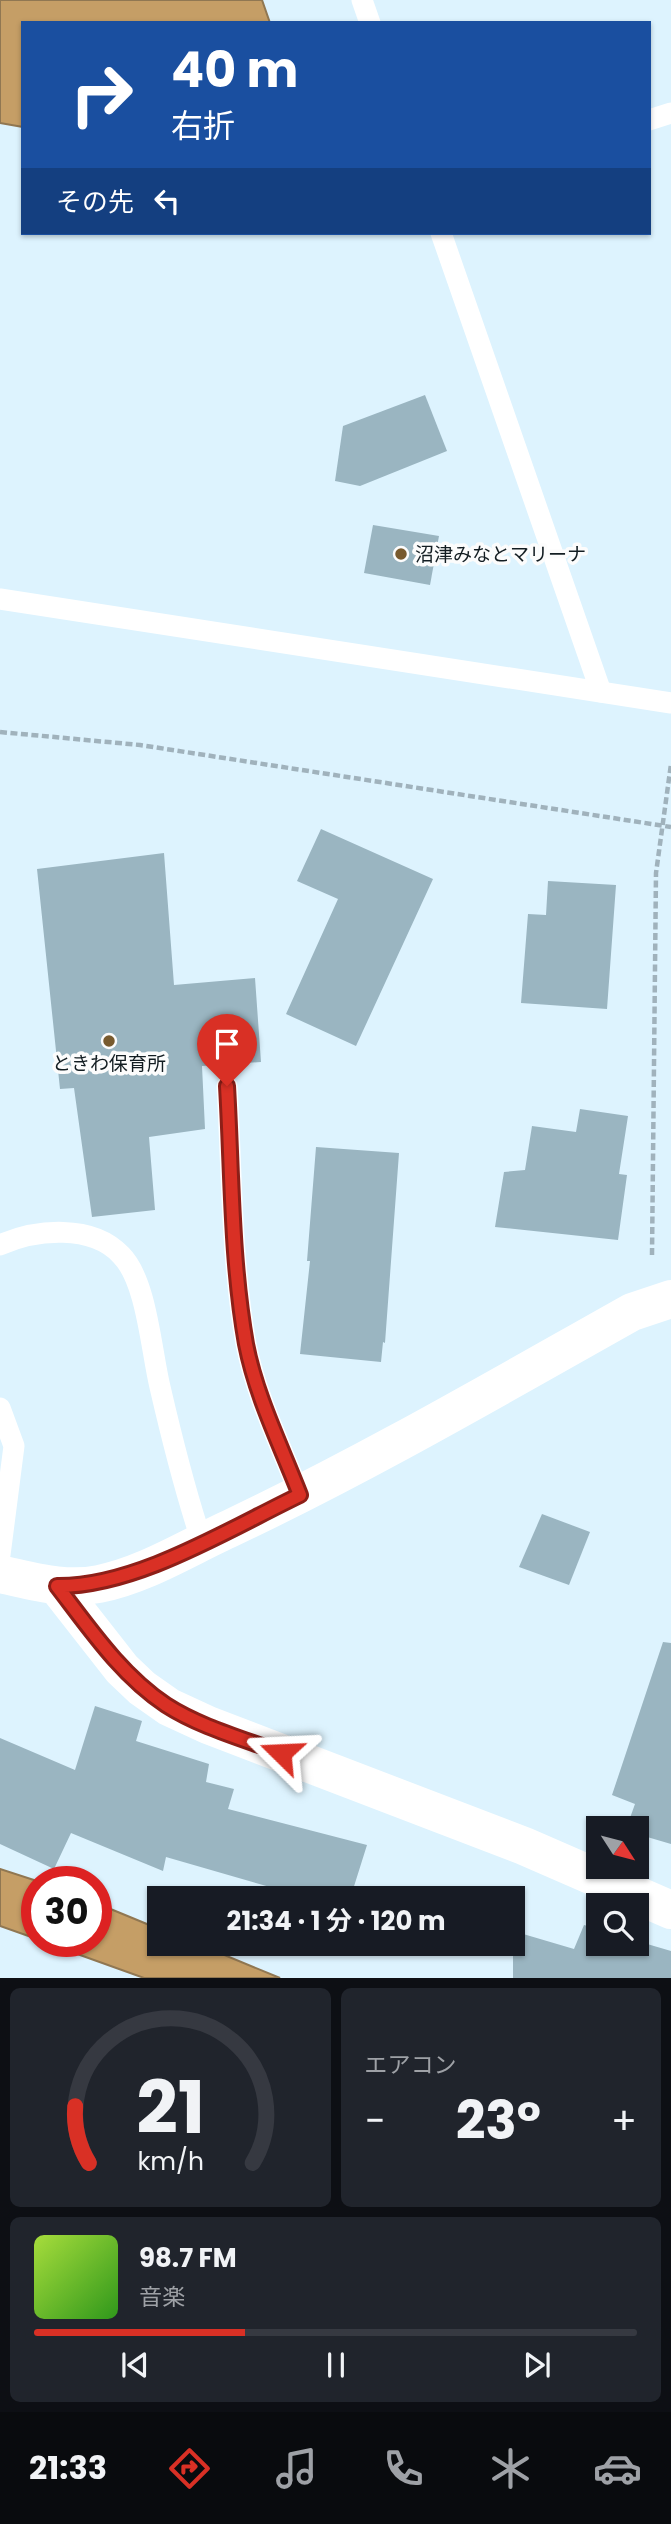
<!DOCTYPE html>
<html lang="ja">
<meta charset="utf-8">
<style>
body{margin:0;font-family:Poppins,"Noto Sans JP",sans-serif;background:#20242c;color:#f1f3f6;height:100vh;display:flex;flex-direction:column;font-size:26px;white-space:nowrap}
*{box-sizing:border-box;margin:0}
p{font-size:23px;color:#9ea1a6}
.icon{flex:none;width:38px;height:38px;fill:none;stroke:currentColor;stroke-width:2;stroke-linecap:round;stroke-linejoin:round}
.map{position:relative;height:1978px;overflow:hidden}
.side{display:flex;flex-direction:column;gap:10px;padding:10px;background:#0d0f14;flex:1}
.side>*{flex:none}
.banner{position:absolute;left:21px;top:21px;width:630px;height:214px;border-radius:0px;box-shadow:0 2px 5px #0004;background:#1a4fa0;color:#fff;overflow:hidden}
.needle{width:46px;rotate:126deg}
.tools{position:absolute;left:586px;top:1816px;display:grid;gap:14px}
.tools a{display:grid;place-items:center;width:63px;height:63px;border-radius:0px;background:#171b24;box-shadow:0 2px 5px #0004;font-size:35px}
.speed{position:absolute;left:21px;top:1866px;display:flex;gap:14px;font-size:35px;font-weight:700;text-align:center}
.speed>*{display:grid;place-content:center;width:91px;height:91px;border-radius:50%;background:#171b24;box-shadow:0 2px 5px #0004;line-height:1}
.speed .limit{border:10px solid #d22;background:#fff;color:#111}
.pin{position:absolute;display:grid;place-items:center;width:60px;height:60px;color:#fff;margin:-72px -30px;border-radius:50% 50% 50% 0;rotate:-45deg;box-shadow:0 0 7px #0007}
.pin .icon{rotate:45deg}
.me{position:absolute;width:77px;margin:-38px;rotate:291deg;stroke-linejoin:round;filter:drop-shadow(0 0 5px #0008)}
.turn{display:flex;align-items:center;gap:24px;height:147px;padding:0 35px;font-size:32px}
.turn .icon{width:91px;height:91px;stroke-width:2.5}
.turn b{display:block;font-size:49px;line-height:60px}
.then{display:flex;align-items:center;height:66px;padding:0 35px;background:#0003;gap:14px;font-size:26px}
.big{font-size:52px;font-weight:700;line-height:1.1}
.side .tile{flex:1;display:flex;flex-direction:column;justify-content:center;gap:10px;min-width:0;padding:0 24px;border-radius:10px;background:#20242c}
.side .dial{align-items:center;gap:0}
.dial svg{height:182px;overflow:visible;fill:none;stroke:#363941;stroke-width:7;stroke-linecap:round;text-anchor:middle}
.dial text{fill:#f1f3f6;stroke:none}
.song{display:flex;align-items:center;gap:21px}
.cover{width:84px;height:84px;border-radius:10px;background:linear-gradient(135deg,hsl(80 70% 55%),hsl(110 70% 35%))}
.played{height:7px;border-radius:4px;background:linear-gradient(90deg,#d93025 35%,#363941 35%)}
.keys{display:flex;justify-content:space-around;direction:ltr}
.heat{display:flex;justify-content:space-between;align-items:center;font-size:38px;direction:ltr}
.side .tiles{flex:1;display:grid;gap:10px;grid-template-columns:1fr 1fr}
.tile:last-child{grid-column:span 2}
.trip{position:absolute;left:147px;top:1886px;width:378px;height:70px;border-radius:0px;background:#171b24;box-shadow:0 2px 5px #0004;font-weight:700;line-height:70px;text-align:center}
.dock{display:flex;height:112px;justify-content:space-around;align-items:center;background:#090b0e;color:#9ea1a6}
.dock .icon{width:49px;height:49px}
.dock .current{color:#d93025}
.dock b{font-size:32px;color:#f1f3f6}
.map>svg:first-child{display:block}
.water{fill:#c59e66;stroke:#907752;stroke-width:2}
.building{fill:#9ab5c1}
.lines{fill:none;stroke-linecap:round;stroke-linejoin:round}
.path{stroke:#a0b2bc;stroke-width:4.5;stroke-dasharray:7 3.5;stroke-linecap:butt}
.lane{stroke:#fff;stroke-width:21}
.street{stroke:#fff;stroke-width:38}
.route-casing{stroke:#8d1f18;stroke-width:18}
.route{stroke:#d93025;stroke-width:12}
.poi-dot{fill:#785a2e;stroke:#fcfcfc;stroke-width:2.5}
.labels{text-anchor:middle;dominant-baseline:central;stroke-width:7;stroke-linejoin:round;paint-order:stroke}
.poi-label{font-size:19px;fill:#131d22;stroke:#fcfcfc;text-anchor:start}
</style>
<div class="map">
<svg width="671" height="1978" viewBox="0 0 671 1978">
<rect width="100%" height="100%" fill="#ddf3fe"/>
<g class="water">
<path d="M 0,0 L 262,0 L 270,23 L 23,23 L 23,127 L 0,123 Z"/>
<path d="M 0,1869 L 37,1881 L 37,1939 L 0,1926 Z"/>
<path d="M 96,1903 L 159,1929 L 159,1944 L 198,1944 L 280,1978 L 144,1978 L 41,1941 L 96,1941 Z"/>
</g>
<g class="building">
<path d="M 425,395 L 447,451 L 360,486 L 335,481 L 343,426 Z"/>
<path d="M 373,525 L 439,536 L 430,585 L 364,573 Z"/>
<path d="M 321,829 L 433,879 L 356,1046 L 286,1014 L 338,899 L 297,881 Z"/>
<path d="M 164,853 L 174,985 L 255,978 L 261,1062 L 202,1066 L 205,1129 L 149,1137 L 155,1210 L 92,1217 L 74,1088 L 60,1089 L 37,869 Z"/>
<path d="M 548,881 L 616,885 L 607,1009 L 521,1003 L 528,914 L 546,915 Z"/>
<path d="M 580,1109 L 628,1116 L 619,1174 L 627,1175 L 618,1240 L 495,1227 L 504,1172 L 525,1170 L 532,1126 L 576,1132 Z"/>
<path d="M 316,1147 L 399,1153 L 385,1343 L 383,1342 L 381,1362 L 300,1354 L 310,1261 L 307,1261 Z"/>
<path d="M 542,1514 L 590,1532 L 569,1585 L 519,1567 Z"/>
<path d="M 663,1642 L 671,1643 L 671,1844 L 637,1834 L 637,1829 L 626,1829 L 635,1804 L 612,1795 Z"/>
<path d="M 95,1706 L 142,1721 L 136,1741 L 209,1764 L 206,1782 L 234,1789 L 228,1809 L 367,1845 L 350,1899 L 267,1899 L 270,1887 L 166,1857 L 163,1871 L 71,1833 L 54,1869 L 0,1844 L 0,1738 L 75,1770 Z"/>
<path d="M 584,1925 L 598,1929 L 598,1944 L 637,1944 L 637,1941 L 671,1951 L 671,1978 L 513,1978 L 513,1931 L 574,1949 Z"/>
</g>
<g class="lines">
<g class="path">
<path d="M 0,732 L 140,745 L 671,827"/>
<path d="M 652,1255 L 656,873 L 671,764"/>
</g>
<g class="lane">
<path d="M 362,0 L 370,23"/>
<path d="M 649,120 L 671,113"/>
<path d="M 441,233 L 601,692"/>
<path d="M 0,599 L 671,703"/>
<path d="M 227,1086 C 232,1172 231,1259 246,1344 C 256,1396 281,1446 300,1495"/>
<path d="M 0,1245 C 36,1229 92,1224 121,1255 C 147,1281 151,1350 160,1387 C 172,1439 185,1491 202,1542"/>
<path d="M 0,1408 L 14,1446 L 0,1555"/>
</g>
<g class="street">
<path d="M 0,1574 C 33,1581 65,1591 99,1584 C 145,1575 189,1547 231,1528 C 368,1463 500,1386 632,1312 L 671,1299"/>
<path d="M 57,1586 L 122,1669 L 142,1688 L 169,1707 L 208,1725 L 524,1846 L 671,1910"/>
</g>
</g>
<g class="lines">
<g class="route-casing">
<path id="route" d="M 227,1086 C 232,1172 231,1259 246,1344 C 256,1396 281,1446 300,1495 C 229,1529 136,1587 57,1586 C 90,1629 121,1675 166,1705 C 200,1727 244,1739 281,1753"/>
</g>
<use href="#route" class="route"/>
</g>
<g class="poi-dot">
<circle cx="401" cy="554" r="7"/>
<circle cx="109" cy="1041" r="7"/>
</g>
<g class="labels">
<g class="poi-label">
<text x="415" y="554">沼津みなとマリーナ</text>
<text x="109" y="1063" text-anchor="middle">ときわ保育所</text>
</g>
</g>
</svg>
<div class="tools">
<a><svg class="needle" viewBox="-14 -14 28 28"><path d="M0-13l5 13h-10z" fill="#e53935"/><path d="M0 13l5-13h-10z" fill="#9ea1a6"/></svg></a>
<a><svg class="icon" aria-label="search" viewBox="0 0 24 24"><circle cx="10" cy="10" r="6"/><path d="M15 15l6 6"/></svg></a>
</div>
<div class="speed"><div class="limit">30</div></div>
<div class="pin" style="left:227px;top:1086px;background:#d93025"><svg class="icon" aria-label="arrive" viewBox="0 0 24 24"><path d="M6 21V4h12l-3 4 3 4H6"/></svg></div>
<svg class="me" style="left:281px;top:1753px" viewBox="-20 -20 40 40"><path d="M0-17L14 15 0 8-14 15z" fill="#d93025" stroke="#fff" stroke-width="4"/></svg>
<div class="trip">21:34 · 1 分 · 120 m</div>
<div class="banner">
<div class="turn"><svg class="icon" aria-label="right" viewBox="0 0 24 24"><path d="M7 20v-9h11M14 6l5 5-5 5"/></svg><div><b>40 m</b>右折</div></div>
<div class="then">その先<svg class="icon" aria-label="left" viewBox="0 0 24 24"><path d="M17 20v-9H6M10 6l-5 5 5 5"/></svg></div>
</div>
</div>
<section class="side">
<div class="tiles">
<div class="tile dial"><svg viewBox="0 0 100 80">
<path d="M14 69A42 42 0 1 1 86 69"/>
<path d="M14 69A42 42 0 0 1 8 44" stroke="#d93025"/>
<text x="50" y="56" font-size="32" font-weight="700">21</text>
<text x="50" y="72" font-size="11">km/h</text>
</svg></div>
<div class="tile"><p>エアコン</p>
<div class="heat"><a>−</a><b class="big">23°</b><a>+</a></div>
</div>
<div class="tile">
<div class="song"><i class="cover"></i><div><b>98.7 FM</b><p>音楽</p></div></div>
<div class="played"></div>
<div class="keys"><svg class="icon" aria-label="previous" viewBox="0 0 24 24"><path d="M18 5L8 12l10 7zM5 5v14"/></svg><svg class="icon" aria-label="pause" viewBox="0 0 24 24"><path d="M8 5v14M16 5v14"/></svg><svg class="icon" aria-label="next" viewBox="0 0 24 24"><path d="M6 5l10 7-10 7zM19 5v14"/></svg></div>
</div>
</div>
</section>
<nav class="dock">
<b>21:33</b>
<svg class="icon current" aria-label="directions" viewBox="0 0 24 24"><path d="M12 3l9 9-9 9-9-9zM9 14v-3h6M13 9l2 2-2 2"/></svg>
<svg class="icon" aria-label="music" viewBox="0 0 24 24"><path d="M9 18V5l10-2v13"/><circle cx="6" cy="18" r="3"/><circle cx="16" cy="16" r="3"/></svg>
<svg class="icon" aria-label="phone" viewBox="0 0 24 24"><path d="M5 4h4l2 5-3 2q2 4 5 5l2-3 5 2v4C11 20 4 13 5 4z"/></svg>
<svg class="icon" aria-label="climate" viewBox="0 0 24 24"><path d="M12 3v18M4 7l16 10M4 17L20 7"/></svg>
<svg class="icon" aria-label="car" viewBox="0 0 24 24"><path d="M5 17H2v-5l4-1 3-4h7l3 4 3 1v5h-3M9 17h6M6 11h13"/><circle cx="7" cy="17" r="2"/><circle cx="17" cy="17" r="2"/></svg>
</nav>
